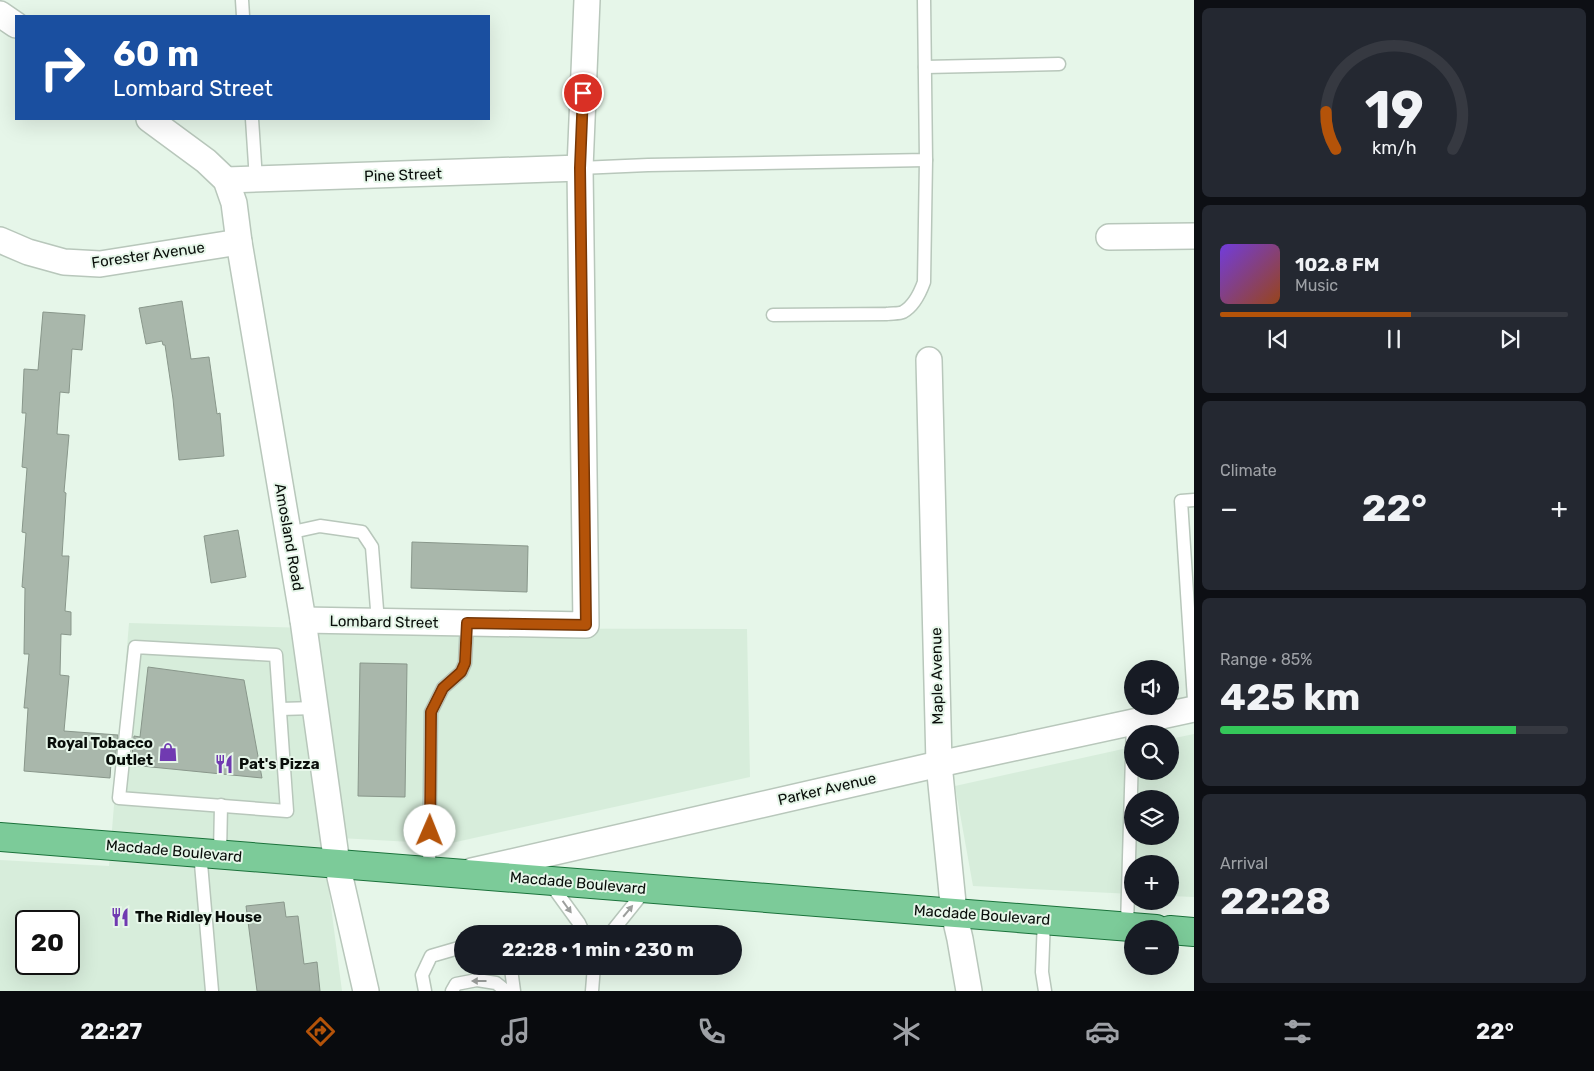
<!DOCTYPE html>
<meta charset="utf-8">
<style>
body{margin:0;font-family:Rubik,sans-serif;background:#242831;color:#f1f3f6;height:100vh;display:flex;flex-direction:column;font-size:19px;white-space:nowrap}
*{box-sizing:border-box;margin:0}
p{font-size:16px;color:#9ea1a6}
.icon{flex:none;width:28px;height:28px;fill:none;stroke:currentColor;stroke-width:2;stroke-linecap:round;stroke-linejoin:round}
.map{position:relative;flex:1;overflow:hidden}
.sheet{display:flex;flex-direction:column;gap:8px;padding:8px;background:#0d0f14;width:400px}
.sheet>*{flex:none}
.banner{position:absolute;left:15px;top:15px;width:475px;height:105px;border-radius:0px;box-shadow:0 5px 20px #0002;background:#1a4fa0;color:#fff;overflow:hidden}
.tools{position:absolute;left:1124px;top:660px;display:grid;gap:10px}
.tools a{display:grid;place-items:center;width:55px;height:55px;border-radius:50%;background:#171b24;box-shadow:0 5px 20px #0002;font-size:25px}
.speed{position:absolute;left:15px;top:910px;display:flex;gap:10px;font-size:25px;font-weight:700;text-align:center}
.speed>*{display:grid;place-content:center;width:65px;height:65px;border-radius:50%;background:#171b24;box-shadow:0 5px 20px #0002;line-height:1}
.speed .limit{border:2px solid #111;border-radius:8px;background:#fff;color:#111}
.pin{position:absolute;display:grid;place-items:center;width:42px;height:42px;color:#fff;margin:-21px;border:2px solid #fff;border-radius:50%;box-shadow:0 1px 5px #0007}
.me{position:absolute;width:55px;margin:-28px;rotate:1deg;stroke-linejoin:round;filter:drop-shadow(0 0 4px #0008)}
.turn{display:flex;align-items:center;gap:18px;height:105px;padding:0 15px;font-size:22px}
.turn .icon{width:65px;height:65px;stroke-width:2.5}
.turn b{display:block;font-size:35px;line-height:42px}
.big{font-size:38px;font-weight:700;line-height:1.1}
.sheet .tile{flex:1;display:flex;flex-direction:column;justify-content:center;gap:8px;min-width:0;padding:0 18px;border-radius:8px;background:#242831}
.sheet .dial{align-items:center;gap:0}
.dial svg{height:130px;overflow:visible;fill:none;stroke:#363941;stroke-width:7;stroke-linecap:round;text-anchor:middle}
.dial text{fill:#f1f3f6;stroke:none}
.song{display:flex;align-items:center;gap:15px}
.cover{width:60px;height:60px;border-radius:8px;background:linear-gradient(135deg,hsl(260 70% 55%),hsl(20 70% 35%))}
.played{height:5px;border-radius:2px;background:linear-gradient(90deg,#b45309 55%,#363941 55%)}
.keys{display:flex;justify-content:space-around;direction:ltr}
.heat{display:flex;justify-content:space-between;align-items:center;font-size:28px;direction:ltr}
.charge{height:8px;border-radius:4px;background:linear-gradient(90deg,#34c759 85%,#363941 0)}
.trip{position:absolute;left:454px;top:925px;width:288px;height:50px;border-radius:25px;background:#171b24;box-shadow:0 5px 20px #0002;font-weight:700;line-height:50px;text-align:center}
.dock{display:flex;height:80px;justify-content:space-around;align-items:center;background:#090b0e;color:#9ea1a6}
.dock .icon{width:35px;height:35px}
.dock .active{color:#b45309}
.dock b{font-size:22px;color:#f1f3f6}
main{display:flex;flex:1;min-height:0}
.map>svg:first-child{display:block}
.built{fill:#d7eddb;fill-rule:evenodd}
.building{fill:#a9b7ab;stroke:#89978b}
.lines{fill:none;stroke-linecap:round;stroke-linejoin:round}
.lane-casing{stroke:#b8c7bb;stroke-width:15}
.street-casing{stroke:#b8c7bb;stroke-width:28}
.primary-casing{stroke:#1b723b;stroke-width:30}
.lane{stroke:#fff;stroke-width:12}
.street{stroke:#fff;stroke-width:25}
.primary{stroke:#7ccb99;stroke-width:28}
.oneway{fill:#9d9f9d}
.route-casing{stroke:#753606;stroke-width:12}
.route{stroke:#b45309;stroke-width:9}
.labels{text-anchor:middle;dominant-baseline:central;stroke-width:4;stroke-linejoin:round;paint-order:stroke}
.street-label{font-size:15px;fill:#090e0a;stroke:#e6f6e9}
.poi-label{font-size:15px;font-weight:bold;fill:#090e0a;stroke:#e6f6e9;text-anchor:start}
</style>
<main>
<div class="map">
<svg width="1194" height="991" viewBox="0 0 1194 991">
<rect width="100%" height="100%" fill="#e6f6e9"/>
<g class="built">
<path d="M 129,623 L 311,628 L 747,629 L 750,777 L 447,844 L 322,837 L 342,991 L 0,991 L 0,860 L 109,866 ZM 26,921 L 69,921 L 69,964 L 26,964 Z"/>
<path d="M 1194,734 L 1194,897 L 1170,896 L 1170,864 L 1132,864 L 1132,894 L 973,886 L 955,786 L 1132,747 L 1132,771 L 1170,771 L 1170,739 ZM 1132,799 L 1170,799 L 1170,836 L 1132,836 Z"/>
</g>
<g class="building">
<path d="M 182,301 L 191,359 L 209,357 L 217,414 L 220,413 L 224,456 L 179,460 L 173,399 L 165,345 L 163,345 L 162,341 L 146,344 L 139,308 Z"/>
<path d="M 43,312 L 85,315 L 82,350 L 72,349 L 69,393 L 60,392 L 57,434 L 69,435 L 64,492 L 66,493 L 62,556 L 69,556 L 65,611 L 71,612 L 71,635 L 61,634 L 60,675 L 69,676 L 64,731 L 118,735 L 115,763 L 111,763 L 110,778 L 24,771 L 28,708 L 24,708 L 29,654 L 24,654 L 25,588 L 22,587 L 26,533 L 22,532 L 27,468 L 22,467 L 26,413 L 22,413 L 24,369 L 38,370 Z"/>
<path d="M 238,530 L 246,577 L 211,583 L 204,536 Z"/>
<path d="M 412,542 L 528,546 L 527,592 L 411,588 Z"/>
<path d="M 360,663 L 407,664 L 405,797 L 358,796 Z"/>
<path d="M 148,667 L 244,680 L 262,778 L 131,765 L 134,736 L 140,737 Z"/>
<path d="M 284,902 L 286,917 L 298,916 L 304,964 L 317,962 L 320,991 L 257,991 L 246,906 Z"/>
</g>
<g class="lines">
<g class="lane-casing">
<g id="lane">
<path d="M 242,0 L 243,16"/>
<path d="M 925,67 L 1059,64"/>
<path d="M 252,119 L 256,180"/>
<path d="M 580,168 L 648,165 L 926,160 L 924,0"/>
<path d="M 773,315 L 887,314 C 892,313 899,314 903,312 C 914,306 920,293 924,282 L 926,160"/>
<path d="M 1194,500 L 1181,501 L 1194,700"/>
<path d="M 288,533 L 320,526 L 362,532 L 372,547 L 378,622"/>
<path d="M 135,647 L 276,655 L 287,811 L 119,798 Z"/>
<path d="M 280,709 L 315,708"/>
<path d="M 200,852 L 212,991"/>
<path d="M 220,854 L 221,805"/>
<path d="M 429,871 L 431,712 L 443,688 L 461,672 L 465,663 L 467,623"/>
<path d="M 550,883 L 579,923 L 584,934"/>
<path d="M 1044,919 L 1042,972 L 1045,991"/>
<path d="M 1127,926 L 1133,722"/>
<path d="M 610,934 L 646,889"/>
<path d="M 508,966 L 511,969 L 514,991"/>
<path d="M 425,991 L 422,975 L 431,956 L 462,947"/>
<path d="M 452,991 L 456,984 L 477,980 L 496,983 L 506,991"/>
<path d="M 592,991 L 594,966"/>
</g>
</g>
<g class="street-casing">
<g id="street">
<path d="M 0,14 L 16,25"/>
<path d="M 149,119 L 206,161 L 226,180 L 234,203 L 239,242 L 303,620 L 337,864 L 366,991"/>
<path d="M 226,180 L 580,168"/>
<path d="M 1109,237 L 1194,236"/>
<path d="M 0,240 L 28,252 L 64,262 L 100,264 L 239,242"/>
<path d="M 929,360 L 939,764 L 954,913 L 960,939 L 969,991"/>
<path d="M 303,620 L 586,625 L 580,168 L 587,0"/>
<path d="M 472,871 L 939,764 L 1194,709"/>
</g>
</g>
<g class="primary-casing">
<g id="primary">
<path d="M 0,837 L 1156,929"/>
<path d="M 1170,930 L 1194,932"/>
</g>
</g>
<use href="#lane" class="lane"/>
<use href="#street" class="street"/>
<use href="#primary" class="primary"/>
</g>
<defs><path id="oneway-solid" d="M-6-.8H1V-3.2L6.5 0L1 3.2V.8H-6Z" transform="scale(1.25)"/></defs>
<g class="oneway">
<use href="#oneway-solid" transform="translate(567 907) rotate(54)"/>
<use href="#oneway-solid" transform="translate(628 911) rotate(-50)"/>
<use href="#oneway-solid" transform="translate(479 981) rotate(180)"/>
</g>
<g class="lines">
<g class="route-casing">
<path id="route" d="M 430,831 L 431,712 L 443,688 L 461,672 L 465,663 L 467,623 L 586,625 L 580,168 L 583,93"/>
</g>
<use href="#route" class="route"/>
</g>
<defs>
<g id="shop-bare" transform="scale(1.5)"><path d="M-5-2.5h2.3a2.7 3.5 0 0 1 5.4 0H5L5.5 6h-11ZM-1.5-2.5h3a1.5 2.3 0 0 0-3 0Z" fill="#703ab1" stroke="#e6f6e9" stroke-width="2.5" paint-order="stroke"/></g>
<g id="restaurant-bare" transform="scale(1.5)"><path d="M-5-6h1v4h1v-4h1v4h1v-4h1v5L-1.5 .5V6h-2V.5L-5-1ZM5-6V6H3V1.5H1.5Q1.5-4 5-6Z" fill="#703ab1" stroke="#e6f6e9" stroke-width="2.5" paint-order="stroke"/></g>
</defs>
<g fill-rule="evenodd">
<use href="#shop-bare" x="168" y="752"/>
<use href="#restaurant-bare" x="224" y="764"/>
<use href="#restaurant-bare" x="120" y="917"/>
</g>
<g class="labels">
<g class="street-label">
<text transform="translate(403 175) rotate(-2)">Pine Street</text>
<text transform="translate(148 255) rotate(-8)">Forester Avenue</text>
<text transform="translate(289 537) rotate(80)">Amosland Road</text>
<text transform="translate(384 622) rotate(1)">Lombard Street</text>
<text transform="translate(937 676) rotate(-91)">Maple Avenue</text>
<text transform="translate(827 789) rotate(-13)">Parker Avenue</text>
<text transform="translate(174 851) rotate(5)">Macdade Boulevard</text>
<text transform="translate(578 883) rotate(5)">Macdade Boulevard</text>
<text transform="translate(982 915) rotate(4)">Macdade Boulevard</text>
</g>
<g class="poi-label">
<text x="153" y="743" text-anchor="end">Royal Tobacco<tspan x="153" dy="17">Outlet</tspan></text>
<text x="239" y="764">Pat's Pizza</text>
<text x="135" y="917">The Ridley House</text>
</g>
</g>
</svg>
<div class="tools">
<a><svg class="icon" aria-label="sound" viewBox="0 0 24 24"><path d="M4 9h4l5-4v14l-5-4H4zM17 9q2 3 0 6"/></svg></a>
<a><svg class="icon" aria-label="search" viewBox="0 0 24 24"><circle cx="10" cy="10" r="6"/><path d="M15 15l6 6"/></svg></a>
<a><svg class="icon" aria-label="layers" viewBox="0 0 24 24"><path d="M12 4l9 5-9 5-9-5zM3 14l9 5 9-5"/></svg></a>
<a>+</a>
<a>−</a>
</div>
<div class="speed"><div class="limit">20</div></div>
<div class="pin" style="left:583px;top:93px;background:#d93025"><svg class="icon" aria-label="arrive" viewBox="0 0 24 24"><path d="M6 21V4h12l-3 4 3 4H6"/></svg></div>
<svg class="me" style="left:430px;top:831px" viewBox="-20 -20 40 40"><circle r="19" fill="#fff"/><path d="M0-13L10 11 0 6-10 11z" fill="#b45309"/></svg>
<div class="trip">22:28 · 1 min · 230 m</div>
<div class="banner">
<div class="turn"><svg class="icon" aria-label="right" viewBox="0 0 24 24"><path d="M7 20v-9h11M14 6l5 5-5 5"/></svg><div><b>60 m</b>Lombard Street</div></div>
</div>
</div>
<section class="sheet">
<div class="tile dial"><svg viewBox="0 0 100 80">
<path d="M14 69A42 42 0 1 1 86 69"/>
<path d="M14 69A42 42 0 0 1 8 46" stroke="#b45309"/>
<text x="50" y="56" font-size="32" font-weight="700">19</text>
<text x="50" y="72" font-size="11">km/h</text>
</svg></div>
<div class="tile">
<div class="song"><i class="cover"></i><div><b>102.8 FM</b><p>Music</p></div></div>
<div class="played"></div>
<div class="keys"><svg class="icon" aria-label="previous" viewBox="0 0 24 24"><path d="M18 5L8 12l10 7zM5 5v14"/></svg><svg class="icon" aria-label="pause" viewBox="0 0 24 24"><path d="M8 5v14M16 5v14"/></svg><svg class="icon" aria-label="next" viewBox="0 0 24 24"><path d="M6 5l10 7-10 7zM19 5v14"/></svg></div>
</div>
<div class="tile"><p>Climate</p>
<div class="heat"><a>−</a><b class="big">22°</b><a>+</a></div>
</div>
<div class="tile"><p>Range · 85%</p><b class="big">425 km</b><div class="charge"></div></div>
<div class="tile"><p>Arrival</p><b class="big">22:28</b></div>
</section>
</main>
<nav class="dock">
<b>22:27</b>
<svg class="icon active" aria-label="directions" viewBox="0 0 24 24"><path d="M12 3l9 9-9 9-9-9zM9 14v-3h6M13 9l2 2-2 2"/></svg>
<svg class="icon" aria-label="music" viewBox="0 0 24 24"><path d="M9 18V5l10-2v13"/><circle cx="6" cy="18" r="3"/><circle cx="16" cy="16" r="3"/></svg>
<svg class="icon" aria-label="phone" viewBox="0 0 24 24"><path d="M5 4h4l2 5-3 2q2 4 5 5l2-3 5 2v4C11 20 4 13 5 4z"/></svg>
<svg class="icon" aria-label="climate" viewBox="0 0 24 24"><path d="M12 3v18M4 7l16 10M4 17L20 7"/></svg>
<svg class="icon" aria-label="car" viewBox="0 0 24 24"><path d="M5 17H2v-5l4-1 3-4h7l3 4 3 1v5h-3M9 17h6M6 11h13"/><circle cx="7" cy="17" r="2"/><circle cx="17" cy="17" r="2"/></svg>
<svg class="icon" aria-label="filters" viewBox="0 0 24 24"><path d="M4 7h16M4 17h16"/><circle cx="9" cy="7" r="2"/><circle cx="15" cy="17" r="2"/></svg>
<b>22°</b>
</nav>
